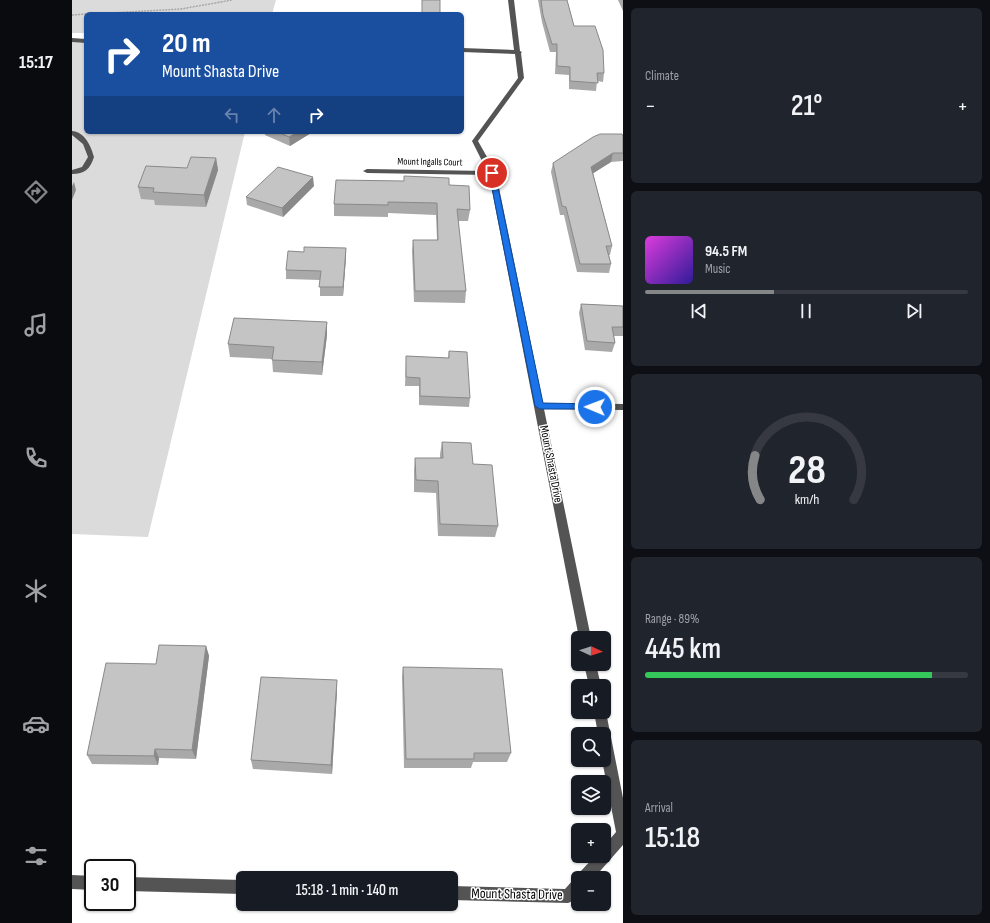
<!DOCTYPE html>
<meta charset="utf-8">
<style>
body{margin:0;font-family:"Sofia Sans Condensed",sans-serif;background:#20242c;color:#f1f3f6;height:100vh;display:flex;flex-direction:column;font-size:15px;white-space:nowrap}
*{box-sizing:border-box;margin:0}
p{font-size:13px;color:#9ea1a6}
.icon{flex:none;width:22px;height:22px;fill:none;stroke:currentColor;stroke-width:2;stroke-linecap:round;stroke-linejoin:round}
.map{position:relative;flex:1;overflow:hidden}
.panel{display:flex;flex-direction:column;gap:8px;padding:8px;background:#0d0f14;width:367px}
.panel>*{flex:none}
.hud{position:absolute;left:12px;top:12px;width:380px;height:122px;border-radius:6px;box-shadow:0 1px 3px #0004;background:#1a4fa0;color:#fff;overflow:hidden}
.needle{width:26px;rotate:93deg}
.controls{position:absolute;left:499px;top:631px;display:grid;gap:8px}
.controls a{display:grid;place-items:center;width:40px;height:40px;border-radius:6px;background:#171b24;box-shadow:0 1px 3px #0004;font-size:20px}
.speed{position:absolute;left:12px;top:859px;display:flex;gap:8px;font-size:20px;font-weight:700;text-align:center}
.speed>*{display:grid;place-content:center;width:52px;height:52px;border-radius:50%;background:#171b24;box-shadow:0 1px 3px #0004;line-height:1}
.speed .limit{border:2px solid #111;border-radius:6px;background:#fff;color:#111}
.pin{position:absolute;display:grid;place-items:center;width:34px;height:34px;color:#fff;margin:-17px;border:2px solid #fff;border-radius:50%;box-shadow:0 1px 4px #0007}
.me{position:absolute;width:44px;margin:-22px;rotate:271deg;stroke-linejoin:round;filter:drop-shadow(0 0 3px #0008)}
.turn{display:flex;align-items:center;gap:14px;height:84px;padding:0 12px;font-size:18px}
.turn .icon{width:52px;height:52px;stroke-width:2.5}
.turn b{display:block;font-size:28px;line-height:34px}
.lanes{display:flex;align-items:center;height:38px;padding:0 12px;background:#0003;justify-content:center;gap:20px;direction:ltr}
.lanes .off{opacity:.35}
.big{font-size:30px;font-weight:600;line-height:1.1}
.panel .card{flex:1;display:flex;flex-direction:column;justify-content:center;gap:6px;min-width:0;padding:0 14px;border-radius:6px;background:#20242c}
.panel .dial{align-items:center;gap:0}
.dial svg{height:104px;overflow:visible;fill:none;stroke:#363941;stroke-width:7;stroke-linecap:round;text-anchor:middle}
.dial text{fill:#f1f3f6;stroke:none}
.song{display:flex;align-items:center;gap:12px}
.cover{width:48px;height:48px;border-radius:6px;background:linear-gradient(135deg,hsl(300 70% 55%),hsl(250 70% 35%))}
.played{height:4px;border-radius:2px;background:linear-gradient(90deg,#858687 40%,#363941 40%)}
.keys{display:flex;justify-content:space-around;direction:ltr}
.heat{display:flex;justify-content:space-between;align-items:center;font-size:22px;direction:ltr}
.charge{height:6px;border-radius:3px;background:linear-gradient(90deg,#34c759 89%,#363941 0)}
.trip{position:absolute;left:164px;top:871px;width:222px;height:40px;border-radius:6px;background:#171b24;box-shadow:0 1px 3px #0004;font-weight:600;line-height:40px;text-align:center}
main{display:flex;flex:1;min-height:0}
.tab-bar{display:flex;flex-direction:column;width:72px;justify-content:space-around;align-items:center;background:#090b0e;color:#9ea1a6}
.tab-bar .icon{width:28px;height:28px}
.tab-bar .on{color:#858687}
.tab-bar b{font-size:18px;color:#f1f3f6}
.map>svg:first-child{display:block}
.green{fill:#dbdbdb}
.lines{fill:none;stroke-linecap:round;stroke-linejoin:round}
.path{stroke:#767676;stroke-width:1.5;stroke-dasharray:0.5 1;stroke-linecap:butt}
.minor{fill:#545454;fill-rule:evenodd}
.wall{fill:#a9a9a9}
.shaded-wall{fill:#898989}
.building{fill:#c4c4c4;stroke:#898989}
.route{fill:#1a73e8;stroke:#114b97}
.labels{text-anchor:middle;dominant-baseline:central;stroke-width:3;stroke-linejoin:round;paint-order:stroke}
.far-street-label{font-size:10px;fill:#000;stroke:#fff}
.street-label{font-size:12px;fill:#000;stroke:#fff}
.near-street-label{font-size:14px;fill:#000;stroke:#fff}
</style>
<main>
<nav class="tab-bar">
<b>15:17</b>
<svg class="icon on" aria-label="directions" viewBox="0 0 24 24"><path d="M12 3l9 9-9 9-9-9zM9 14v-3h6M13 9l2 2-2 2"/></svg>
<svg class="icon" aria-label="music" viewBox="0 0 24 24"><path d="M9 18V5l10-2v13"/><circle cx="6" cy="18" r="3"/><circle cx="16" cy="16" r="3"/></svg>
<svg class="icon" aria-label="phone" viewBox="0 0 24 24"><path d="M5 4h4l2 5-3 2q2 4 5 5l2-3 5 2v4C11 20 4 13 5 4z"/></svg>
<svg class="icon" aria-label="climate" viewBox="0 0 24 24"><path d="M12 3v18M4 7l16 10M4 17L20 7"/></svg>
<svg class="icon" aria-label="car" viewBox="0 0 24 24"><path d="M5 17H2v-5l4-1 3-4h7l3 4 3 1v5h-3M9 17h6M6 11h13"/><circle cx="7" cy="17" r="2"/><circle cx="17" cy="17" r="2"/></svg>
<svg class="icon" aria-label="filters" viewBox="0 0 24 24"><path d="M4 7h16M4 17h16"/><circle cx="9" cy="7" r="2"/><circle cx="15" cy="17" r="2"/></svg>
</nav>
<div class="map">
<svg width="551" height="923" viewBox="0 0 551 923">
<rect width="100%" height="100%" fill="#fff"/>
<g class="green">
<path d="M 0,0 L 204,0 L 200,14 L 14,14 L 14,33 L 0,33 Z"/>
<path d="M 0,41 L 14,42 L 14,132 L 173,132 L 76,537 L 0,534 Z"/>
</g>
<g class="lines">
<g class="path">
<path d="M 21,14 L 109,9 L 160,0"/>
<path d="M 0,15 L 14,14"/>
</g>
<g class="minor">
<path d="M 436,0 L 442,0 L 448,51 L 450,52 L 449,53 L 452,78 L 406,141 L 424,173 L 471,403 L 551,404 L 551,410 L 472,409 L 519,638 L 507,638 L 417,175 L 295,173 L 291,171 L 295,169 L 415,171 L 400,141 L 446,78 L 443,54 L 390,52 L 390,48 L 442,50 Z"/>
<path d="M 0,38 L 14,39 L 14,43 L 0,42 Z"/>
<path d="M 0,131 C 13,132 19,146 22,157 C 18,169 13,174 0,174 L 0,170 L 10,167 L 16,157 L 11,144 L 0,135 Z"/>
<path d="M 512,664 L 524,664 L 529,686 L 517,686 Z"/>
<path d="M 532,708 L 534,712 L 551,798 L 551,845 L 522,878 L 506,878 L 506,896 L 501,901 L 496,903 L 379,900 L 379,886 L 493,889 L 501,880 L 505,878 L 507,873 L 523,856 L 532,856 L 532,846 L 544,832 L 530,760 L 532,760 L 532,734 L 526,734 L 522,712 L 532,712 Z"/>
<path d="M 0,875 L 21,876 L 21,890 L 0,889 Z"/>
<path d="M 55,877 L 171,880 L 171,894 L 55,891 Z"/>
</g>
</g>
<g class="wall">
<path d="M 466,0 L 495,0 L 502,26 L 532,73 L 531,82 L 525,81 L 524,91 L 497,89 L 497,75 L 483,74 L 484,52 L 478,52 L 470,22 Z"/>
<path d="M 546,0 L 551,0 L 551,11 Z"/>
<path d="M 193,132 L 239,132 L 239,133 L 218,146 L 193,135 Z"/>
<path d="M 273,132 L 292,132 L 292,134 L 273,133 Z"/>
<path d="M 551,136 L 551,161 L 539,162 L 521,173 L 540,246 L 538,255 L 537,255 L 539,264 L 537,273 L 505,272 L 492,215 L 488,215 L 479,172 L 481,163 Z"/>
<path d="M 144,158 L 146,170 L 134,207 L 83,205 L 82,200 L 69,199 L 66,187 L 115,168 Z"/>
<path d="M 377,185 L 398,210 L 396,221 L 386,221 L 394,291 L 393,303 L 342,302 L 340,251 L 341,240 L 365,240 L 364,215 L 316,213 L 316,217 L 262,216 L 262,204 Z"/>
<path d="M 242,186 L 211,217 L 175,205 L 174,197 Z"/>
<path d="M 274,248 L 274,257 L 271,296 L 248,296 L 248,280 L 214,279 L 214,270 L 232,252 Z"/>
<path d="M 509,304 L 551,306 L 551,336 L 542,336 L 543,343 L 540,352 L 513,350 L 507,313 Z"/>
<path d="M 255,322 L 255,335 L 250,375 L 201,372 L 200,359 L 158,357 L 156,344 Z"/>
<path d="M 377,351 L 398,398 L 397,407 L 347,405 L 347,386 L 333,386 L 334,356 L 376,358 Z"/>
<path d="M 370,442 L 401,464 L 426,526 L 423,537 L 366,536 L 364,493 L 342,492 L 342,470 L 343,458 L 368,458 L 368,454 Z"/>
<path d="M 134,646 L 137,656 L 124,759 L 87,758 L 86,765 L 20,764 L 15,755 L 84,664 Z"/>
<path d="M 331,667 L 439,753 L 435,762 L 401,762 L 399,768 L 332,768 L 330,677 Z"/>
<path d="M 265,680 L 265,691 L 260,774 L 181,769 L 179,760 Z"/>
</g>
<g class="shaded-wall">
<path d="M 226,132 L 239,132 L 239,133 L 218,146 L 217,137 Z"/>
<path d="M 541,153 L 539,162 L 517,176 L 519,167 Z"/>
<path d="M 144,158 L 146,170 L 134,207 L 132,195 Z"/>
<path d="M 241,177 L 242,186 L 211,217 L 210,208 Z"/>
<path d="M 2,182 L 4,190 L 0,200 L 0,186 Z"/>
<path d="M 274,248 L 274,257 L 271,296 L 271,287 Z"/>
<path d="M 255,322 L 255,335 L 250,375 L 250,362 Z"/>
<path d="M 134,646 L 137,656 L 124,759 L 120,750 Z"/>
<path d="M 265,680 L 265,691 L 260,774 L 259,765 Z"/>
<path d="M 83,749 L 87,758 L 86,765 L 82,756 Z"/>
</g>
<g class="building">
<rect x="350" y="0" width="18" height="14"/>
<path d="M 469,0 L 495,0 L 502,26 L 523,26 L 531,50 L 532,73 L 525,73 L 526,83 L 498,81 L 498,67 L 485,66 L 485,44 L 480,44 L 471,15 Z"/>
<path d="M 206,132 L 226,132 L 217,137 Z"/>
<path d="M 528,134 L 550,134 L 551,136 L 551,153 L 541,153 L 519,167 L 540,246 L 534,246 L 539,264 L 508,264 L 494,207 L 490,206 L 481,163 L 521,137 Z"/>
<path d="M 119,157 L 144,158 L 132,195 L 81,192 L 82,188 L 66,187 L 74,166 L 115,168 Z"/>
<path d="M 206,167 L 241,177 L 210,208 L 174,197 Z"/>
<path d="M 332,176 L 377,178 L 377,185 L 397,186 L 398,210 L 385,209 L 394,291 L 343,291 L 341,240 L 366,240 L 365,203 L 316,202 L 316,205 L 262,204 L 264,180 L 332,181 Z"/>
<path d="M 232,247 L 274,248 L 271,287 L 247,287 L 249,271 L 214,270 L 216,251 L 232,252 Z"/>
<path d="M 509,304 L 551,306 L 551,327 L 540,327 L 543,343 L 515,341 Z"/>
<path d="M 162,318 L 255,322 L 250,362 L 200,360 L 202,347 L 156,344 Z"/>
<path d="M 377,351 L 395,352 L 398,398 L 348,396 L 348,378 L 334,377 L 334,356 L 377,358 Z"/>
<path d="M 370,442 L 399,443 L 401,464 L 420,465 L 426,526 L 368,524 L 366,481 L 344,480 L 343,458 L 371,458 Z"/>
<path d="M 87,645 L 134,646 L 120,750 L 83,749 L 82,756 L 15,755 L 34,663 L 84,664 Z"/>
<path d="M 331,667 L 430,669 L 439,753 L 402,753 L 402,759 L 334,759 Z"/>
<path d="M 189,677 L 265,680 L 259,765 L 179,760 Z"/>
</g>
<path class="route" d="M 420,171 L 423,173 L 471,403 L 523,404 L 526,405 L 528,407 L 526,409 L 468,409 L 463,406 L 417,173 Z"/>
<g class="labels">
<g class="far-street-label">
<text transform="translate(358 162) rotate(1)">Mount Ingalls Court</text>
</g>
<g class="street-label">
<text transform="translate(479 464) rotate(79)">Mount Shasta Drive</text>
</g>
<g class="near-street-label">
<text transform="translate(445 894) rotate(1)">Mount Shasta Drive</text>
</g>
</g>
</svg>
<div class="controls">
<a><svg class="needle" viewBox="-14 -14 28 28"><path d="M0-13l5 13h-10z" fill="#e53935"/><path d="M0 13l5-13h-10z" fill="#9ea1a6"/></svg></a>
<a><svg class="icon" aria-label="sound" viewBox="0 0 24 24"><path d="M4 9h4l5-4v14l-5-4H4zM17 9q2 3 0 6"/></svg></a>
<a><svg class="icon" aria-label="search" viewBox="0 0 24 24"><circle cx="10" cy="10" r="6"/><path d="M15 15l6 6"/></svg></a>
<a><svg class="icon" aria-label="layers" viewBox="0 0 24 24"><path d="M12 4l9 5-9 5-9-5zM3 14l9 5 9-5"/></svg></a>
<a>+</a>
<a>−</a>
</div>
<div class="speed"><div class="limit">30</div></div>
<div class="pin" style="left:420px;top:173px;background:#d93025"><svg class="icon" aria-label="arrive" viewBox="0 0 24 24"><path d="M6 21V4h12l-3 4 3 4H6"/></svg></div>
<svg class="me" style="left:523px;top:407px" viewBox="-20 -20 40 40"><circle r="17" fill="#1a73e8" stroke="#fff" stroke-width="3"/><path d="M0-11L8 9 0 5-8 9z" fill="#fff"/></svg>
<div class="trip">15:18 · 1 min · 140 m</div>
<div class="hud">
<div class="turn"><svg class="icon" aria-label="right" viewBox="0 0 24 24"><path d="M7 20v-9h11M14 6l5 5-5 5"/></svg><div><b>20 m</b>Mount Shasta Drive</div></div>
<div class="lanes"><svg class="icon off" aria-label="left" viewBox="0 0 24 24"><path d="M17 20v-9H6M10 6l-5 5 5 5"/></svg><svg class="icon off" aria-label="ahead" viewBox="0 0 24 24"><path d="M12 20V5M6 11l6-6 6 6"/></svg><svg class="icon" aria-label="right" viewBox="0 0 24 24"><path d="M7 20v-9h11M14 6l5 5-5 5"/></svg></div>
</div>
</div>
<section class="panel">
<div class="card"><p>Climate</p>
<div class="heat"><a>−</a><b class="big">21°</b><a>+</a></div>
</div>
<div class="card">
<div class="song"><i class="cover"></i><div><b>94.5 FM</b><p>Music</p></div></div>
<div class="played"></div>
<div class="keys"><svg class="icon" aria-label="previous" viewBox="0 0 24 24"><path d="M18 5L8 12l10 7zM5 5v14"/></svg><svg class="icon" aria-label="pause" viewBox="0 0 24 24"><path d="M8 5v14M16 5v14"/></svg><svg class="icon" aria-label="next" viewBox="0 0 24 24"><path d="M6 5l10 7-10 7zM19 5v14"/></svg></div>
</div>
<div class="card dial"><svg viewBox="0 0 100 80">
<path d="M14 69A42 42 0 1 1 86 69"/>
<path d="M14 69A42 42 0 0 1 10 35" stroke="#858687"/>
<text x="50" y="56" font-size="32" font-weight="700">28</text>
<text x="50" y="72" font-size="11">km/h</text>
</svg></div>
<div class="card"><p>Range · 89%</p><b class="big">445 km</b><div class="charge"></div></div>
<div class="card"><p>Arrival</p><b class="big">15:18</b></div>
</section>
</main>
